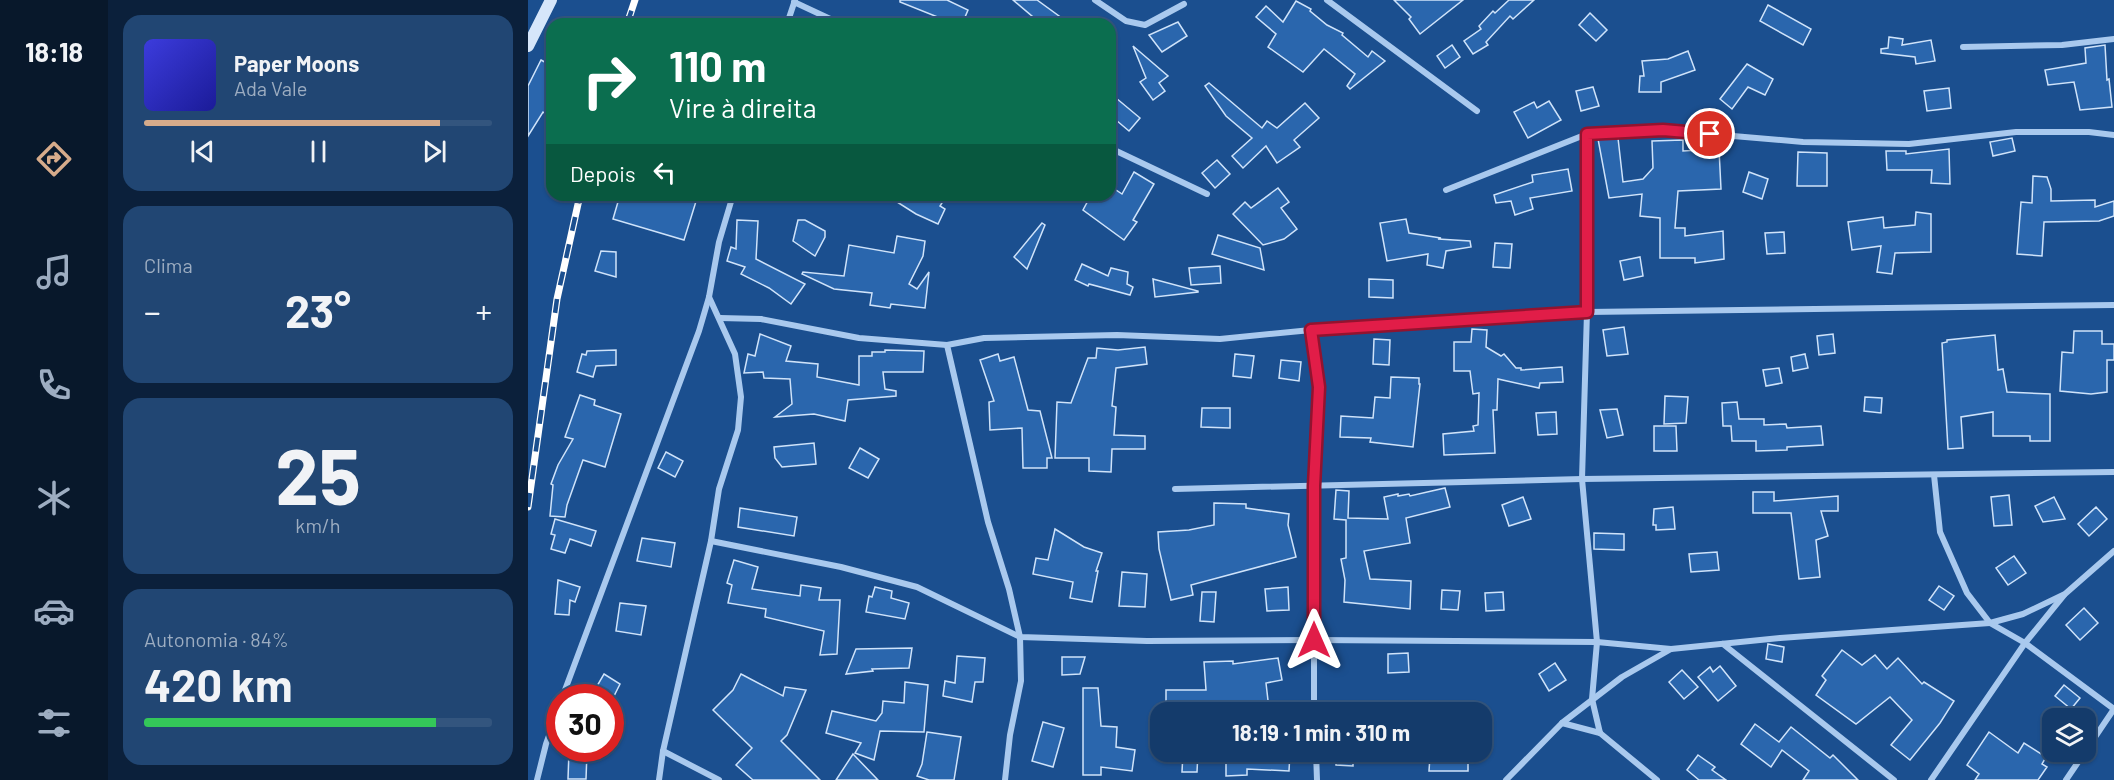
<!DOCTYPE html>
<html lang="pt">
<meta charset="utf-8">
<style>
body{margin:0;font-family:Barlow,sans-serif;background:#214673;color:#f1f3f6;height:100vh;display:flex;flex-direction:column;font-size:22px;white-space:nowrap}
*{box-sizing:border-box;margin:0}
p{font-size:20px;color:#9dadc1}
.icon{flex:none;width:33px;height:33px;fill:none;stroke:currentColor;stroke-width:2;stroke-linecap:round;stroke-linejoin:round}
.map{position:relative;flex:1;overflow:hidden}
.drawer{display:flex;flex-direction:column;gap:15px;padding:15px;background:#0b203b;width:420px}
.drawer>*{flex:none}
.banner{position:absolute;left:18px;top:18px;width:570px;height:183px;border-radius:18px;box-shadow:0 2px 4px #0004,0 0 0 2px #33557e;background:#0b6e4f;color:#fff;overflow:hidden}
.fabs{position:absolute;left:1514px;top:708px;display:grid;gap:12px}
.fabs a{display:grid;place-items:center;width:54px;height:54px;border-radius:12px;background:#143b6b;box-shadow:0 2px 4px #0004,0 0 0 2px #33557e;font-size:30px}
.speed{position:absolute;left:18px;top:684px;display:flex;gap:12px;font-size:30px;font-weight:700;text-align:center}
.speed>*{display:grid;place-content:center;width:78px;height:78px;border-radius:50%;background:#143b6b;box-shadow:0 2px 4px #0004,0 0 0 2px #33557e;line-height:1}
.speed .limit{border:9px solid #d22;background:#fff;color:#111}
.pin{position:absolute;display:grid;place-items:center;width:51px;height:51px;color:#fff;margin:-26px;border:3px solid #fff;border-radius:50%;box-shadow:0 2px 6px #0007}
.me{position:absolute;width:66px;margin:-33px;rotate:0deg;stroke-linejoin:round;filter:drop-shadow(0 0 4px #0008)}
.turn{display:flex;align-items:center;gap:21px;height:126px;padding:0 24px;font-size:27px}
.turn .icon{width:78px;height:78px;stroke-width:2.5}
.turn b{display:block;font-size:42px;line-height:51px}
.then{display:flex;align-items:center;height:57px;padding:0 24px;background:#0003;gap:12px;font-size:22px}
.big{font-size:45px;font-weight:700;line-height:1.1}
.drawer .tile{flex:1;display:flex;flex-direction:column;justify-content:center;gap:9px;min-width:0;padding:0 21px;border-radius:18px;background:#214673}
.drawer .dial{align-items:center;gap:0}
.dial b{font-size:78px;line-height:1}
.song{display:flex;align-items:center;gap:18px}
.cover{width:72px;height:72px;border-radius:9px;background:linear-gradient(135deg,hsl(240 70% 55%),hsl(240 70% 35%))}
.played{height:6px;border-radius:3px;background:linear-gradient(90deg,#d6ab8b 85%,#33557e 85%)}
.keys{display:flex;justify-content:space-around;direction:ltr}
.heat{display:flex;justify-content:space-between;align-items:center;font-size:33px;direction:ltr}
.charge{height:9px;border-radius:4px;background:linear-gradient(90deg,#34c759 84%,#33557e 0)}
.trip{position:absolute;left:622px;top:702px;width:342px;height:60px;border-radius:18px;background:#143b6b;box-shadow:0 2px 4px #0004,0 0 0 2px #33557e;font-weight:700;line-height:60px;text-align:center}
main{display:flex;flex:1;min-height:0}
.menu{display:flex;flex-direction:column;width:108px;justify-content:space-around;align-items:center;background:#08182b;color:#9dadc1}
.menu .icon{width:42px;height:42px}
.menu .active{color:#d6ab8b}
.menu b{font-size:27px;color:#f1f3f6}
.map>svg:first-child{display:block}
.building{fill:#2a66ad;stroke:#cfe3fa;stroke-width:1.5}
.lines{fill:none;stroke-linecap:round;stroke-linejoin:round}
.street{stroke:#a9c9ee;stroke-width:6}
.secondary{stroke:#d6e6fa;stroke-width:12}
.rail-casing{stroke:#fff;stroke-width:7}
.rail{stroke:#1b4f8f;stroke-width:4.5;stroke-dasharray:14;stroke-linecap:butt}
.route-casing{stroke:#92132f;stroke-width:15}
.route{stroke:#e11d48;stroke-width:10}
</style>
<main>
<nav class="menu">
<b>18:18</b>
<svg class="icon active" aria-label="directions" viewBox="0 0 24 24"><path d="M12 3l9 9-9 9-9-9zM9 14v-3h6M13 9l2 2-2 2"/></svg>
<svg class="icon" aria-label="music" viewBox="0 0 24 24"><path d="M9 18V5l10-2v13"/><circle cx="6" cy="18" r="3"/><circle cx="16" cy="16" r="3"/></svg>
<svg class="icon" aria-label="phone" viewBox="0 0 24 24"><path d="M5 4h4l2 5-3 2q2 4 5 5l2-3 5 2v4C11 20 4 13 5 4z"/></svg>
<svg class="icon" aria-label="climate" viewBox="0 0 24 24"><path d="M12 3v18M4 7l16 10M4 17L20 7"/></svg>
<svg class="icon" aria-label="car" viewBox="0 0 24 24"><path d="M5 17H2v-5l4-1 3-4h7l3 4 3 1v5h-3M9 17h6M6 11h13"/><circle cx="7" cy="17" r="2"/><circle cx="17" cy="17" r="2"/></svg>
<svg class="icon" aria-label="filters" viewBox="0 0 24 24"><path d="M4 7h16M4 17h16"/><circle cx="9" cy="7" r="2"/><circle cx="15" cy="17" r="2"/></svg>
</nav>
<section class="drawer">
<div class="tile">
<div class="song"><i class="cover"></i><div><b>Paper Moons</b><p>Ada Vale</p></div></div>
<div class="played"></div>
<div class="keys"><svg class="icon" aria-label="previous" viewBox="0 0 24 24"><path d="M18 5L8 12l10 7zM5 5v14"/></svg><svg class="icon" aria-label="pause" viewBox="0 0 24 24"><path d="M8 5v14M16 5v14"/></svg><svg class="icon" aria-label="next" viewBox="0 0 24 24"><path d="M6 5l10 7-10 7zM19 5v14"/></svg></div>
</div>
<div class="tile"><p>Clima</p>
<div class="heat"><a>−</a><b class="big">23°</b><a>+</a></div>
</div>
<div class="tile dial"><b>25</b><p>km/h</p></div>
<div class="tile"><p>Autonomia · 84%</p><b class="big">420 km</b><div class="charge"></div></div>
</section>
<div class="map">
<svg width="1586" height="780" viewBox="0 0 1586 780">
<rect width="100%" height="100%" fill="#1b4f8f"/>
<g class="building">
<path d="M 372,0 L 419,0 L 440,10 L 434,24 L 427,24 L 372,2 Z"/>
<path d="M 485,0 L 509,0 L 542,24 L 500,24 L 505,17 Z"/>
<path d="M 866,0 L 935,0 L 892,34 L 881,19 L 883,17 Z"/>
<path d="M 981,0 L 1006,0 L 985,19 L 982,16 L 958,42 L 960,45 L 945,54 L 936,41 L 953,29 L 951,26 L 965,11 L 967,13 Z"/>
<path d="M 768,1 L 783,9 L 782,11 L 799,25 L 815,33 L 814,35 L 840,57 L 844,51 L 857,61 L 822,89 L 819,86 L 827,74 L 796,49 L 775,72 L 740,47 L 748,34 L 728,17 L 738,6 L 755,22 Z"/>
<path d="M 1240,5 L 1283,29 L 1275,45 L 1232,21 Z"/>
<path d="M 1062,13 L 1079,30 L 1068,41 L 1051,25 Z"/>
<path d="M 650,22 L 659,36 L 634,52 L 621,35 Z"/>
<path d="M 1361,37 L 1375,39 L 1374,45 L 1403,40 L 1407,61 L 1388,64 L 1387,57 L 1353,53 L 1353,49 L 1360,48 Z"/>
<path d="M 924,45 L 932,57 L 917,68 L 909,56 Z"/>
<path d="M 1577,45 L 1579,80 L 1581,79 L 1584,107 L 1552,110 L 1546,82 L 1520,85 L 1517,70 L 1558,63 L 1557,48 Z"/>
<path d="M 605,46 L 640,76 L 631,83 L 637,91 L 625,100 L 612,82 L 618,78 Z"/>
<path d="M 1160,51 L 1167,70 L 1133,82 L 1133,92 L 1111,92 L 1112,76 L 1116,76 L 1114,61 L 1140,59 Z"/>
<path d="M 13,60 L 24,66 L 24,119 L 15,112 L 0,136 L 0,86 Z"/>
<path d="M 1219,64 L 1245,79 L 1237,95 L 1220,87 L 1204,109 L 1192,99 Z"/>
<path d="M 681,83 L 734,128 L 739,121 L 749,128 L 777,103 L 791,118 L 766,140 L 772,147 L 749,163 L 738,146 L 715,168 L 704,156 L 724,138 L 698,116 L 677,86 Z"/>
<path d="M 1065,87 L 1071,106 L 1053,111 L 1048,91 Z"/>
<path d="M 1421,88 L 1423,108 L 1399,111 L 1396,91 Z"/>
<path d="M 582,93 L 612,118 L 601,131 L 582,115 Z"/>
<path d="M 1021,101 L 1033,120 L 1000,138 L 986,112 L 1006,102 L 1009,108 Z"/>
<path d="M 1090,138 L 1095,182 L 1115,179 L 1125,168 L 1124,141 L 1155,140 L 1155,151 L 1191,149 L 1193,189 L 1150,191 L 1147,228 L 1157,228 L 1157,236 L 1195,231 L 1196,259 L 1167,263 L 1167,258 L 1132,258 L 1132,218 L 1112,216 L 1114,194 L 1081,198 L 1070,139 Z"/>
<path d="M 1484,138 L 1487,151 L 1465,156 L 1462,142 Z"/>
<path d="M 1421,149 L 1422,184 L 1403,183 L 1404,170 L 1359,170 L 1358,151 L 1378,151 L 1378,154 Z"/>
<path d="M 1270,152 L 1299,153 L 1299,186 L 1269,186 Z"/>
<path d="M 689,160 L 702,174 L 687,188 L 674,173 Z"/>
<path d="M 1040,169 L 1044,191 L 1002,198 L 1005,209 L 987,215 L 983,201 L 968,203 L 966,195 L 1005,182 L 1004,175 Z"/>
<path d="M 606,172 L 626,184 L 605,220 L 609,222 L 596,240 L 555,210 L 562,197 L 570,202 L 575,195 L 582,195 L 582,186 L 594,194 Z"/>
<path d="M 1221,172 L 1240,179 L 1234,199 L 1215,192 Z"/>
<path d="M 1505,176 L 1519,177 L 1523,189 L 1523,201 L 1567,200 L 1567,207 L 1586,201 L 1586,216 L 1571,221 L 1516,222 L 1514,256 L 1489,254 L 1493,202 L 1504,203 Z"/>
<path d="M 750,188 L 761,202 L 753,208 L 769,229 L 756,239 L 735,245 L 705,214 L 717,202 L 723,208 Z"/>
<path d="M 92,195 L 170,195 L 156,240 L 85,219 Z"/>
<path d="M 358,195 L 419,195 L 412,206 L 417,209 L 410,224 L 388,214 Z"/>
<path d="M 1388,212 L 1403,214 L 1403,252 L 1367,253 L 1364,274 L 1349,272 L 1353,246 L 1324,250 L 1320,222 L 1355,217 L 1356,228 L 1387,225 Z"/>
<path d="M 878,219 L 881,233 L 913,238 L 910,239 L 942,241 L 943,247 L 918,251 L 915,268 L 899,265 L 900,254 L 859,261 L 852,223 Z"/>
<path d="M 209,220 L 230,221 L 228,259 L 277,284 L 263,304 L 241,288 L 213,274 L 217,267 L 199,261 L 203,247 L 208,249 Z"/>
<path d="M 270,220 L 277,220 L 297,231 L 297,237 L 287,256 L 265,241 Z"/>
<path d="M 514,223 L 517,225 L 499,269 L 486,257 Z"/>
<path d="M 1256,232 L 1257,253 L 1239,254 L 1237,233 Z"/>
<path d="M 690,235 L 732,248 L 736,270 L 684,254 Z"/>
<path d="M 369,236 L 397,241 L 395,256 L 381,284 L 389,289 L 401,272 L 397,308 L 363,304 L 362,308 L 342,305 L 344,293 L 306,289 L 274,274 L 275,272 L 316,276 L 321,245 L 366,253 Z"/>
<path d="M 967,243 L 984,244 L 982,268 L 965,267 Z"/>
<path d="M 73,251 L 88,252 L 88,277 L 67,271 Z"/>
<path d="M 1112,257 L 1115,276 L 1096,280 L 1092,261 Z"/>
<path d="M 554,264 L 580,276 L 583,268 L 600,272 L 599,284 L 605,287 L 602,295 L 561,284 L 560,286 L 547,280 Z"/>
<path d="M 692,266 L 693,283 L 663,285 L 661,268 Z"/>
<path d="M 625,279 L 670,291 L 670,292 L 627,297 Z"/>
<path d="M 841,279 L 865,280 L 865,298 L 841,297 Z"/>
<path d="M 1096,327 L 1100,354 L 1079,356 L 1075,330 Z"/>
<path d="M 944,329 L 959,330 L 958,347 L 973,356 L 976,354 L 988,368 L 993,368 L 993,370 L 1034,367 L 1035,382 L 1012,383 L 1011,388 L 970,379 L 969,410 L 965,410 L 967,453 L 916,455 L 915,434 L 946,431 L 945,426 L 950,425 L 951,393 L 945,394 L 942,371 L 926,371 L 926,342 L 943,342 Z"/>
<path d="M 1546,331 L 1574,331 L 1574,344 L 1586,344 L 1586,360 L 1579,360 L 1579,392 L 1563,394 L 1532,391 L 1534,352 L 1545,353 Z"/>
<path d="M 232,334 L 263,346 L 258,361 L 290,364 L 289,377 L 331,385 L 331,356 L 344,356 L 344,352 L 357,352 L 357,350 L 396,351 L 395,372 L 355,372 L 357,389 L 368,391 L 368,396 L 320,400 L 317,421 L 286,414 L 247,417 L 264,404 L 262,379 L 236,378 L 235,372 L 216,373 L 220,354 L 227,356 Z"/>
<path d="M 1305,334 L 1307,353 L 1291,355 L 1289,336 Z"/>
<path d="M 1467,335 L 1470,370 L 1475,369 L 1479,392 L 1522,394 L 1522,441 L 1502,441 L 1502,436 L 1465,436 L 1465,412 L 1433,417 L 1435,448 L 1420,449 L 1414,343 L 1419,342 L 1419,340 Z"/>
<path d="M 846,339 L 862,340 L 861,365 L 845,364 Z"/>
<path d="M 617,347 L 619,364 L 588,368 L 584,406 L 588,407 L 586,435 L 617,436 L 617,449 L 584,449 L 583,472 L 561,471 L 561,458 L 527,458 L 529,402 L 543,403 L 560,358 L 568,358 L 569,348 L 590,350 Z"/>
<path d="M 88,350 L 88,365 L 68,366 L 65,377 L 49,372 L 54,354 L 58,355 L 59,351 Z"/>
<path d="M 470,354 L 472,361 L 486,357 L 500,410 L 512,411 L 524,458 L 519,458 L 519,468 L 495,468 L 494,428 L 462,430 L 461,402 L 466,401 L 452,360 Z"/>
<path d="M 707,354 L 726,356 L 723,378 L 705,376 Z"/>
<path d="M 1277,354 L 1280,368 L 1265,371 L 1263,357 Z"/>
<path d="M 753,360 L 773,362 L 771,381 L 751,378 Z"/>
<path d="M 1251,368 L 1254,383 L 1238,386 L 1235,370 Z"/>
<path d="M 863,377 L 891,378 L 891,384 L 892,384 L 885,447 L 842,442 L 843,438 L 812,437 L 813,416 L 845,418 L 847,397 L 862,398 Z"/>
<path d="M 52,395 L 67,400 L 66,405 L 93,414 L 77,467 L 55,460 L 39,505 L 37,517 L 22,516 L 25,485 L 23,484 L 30,465 L 45,439 L 37,437 Z"/>
<path d="M 1137,396 L 1160,397 L 1158,423 L 1136,424 Z"/>
<path d="M 1337,397 L 1354,398 L 1353,413 L 1336,411 Z"/>
<path d="M 1209,402 L 1211,419 L 1236,419 L 1236,425 L 1258,424 L 1259,428 L 1293,426 L 1295,445 L 1259,447 L 1259,450 L 1228,451 L 1228,441 L 1204,441 L 1203,426 L 1195,426 L 1194,403 Z"/>
<path d="M 674,408 L 702,408 L 702,428 L 673,427 Z"/>
<path d="M 1089,409 L 1095,435 L 1079,438 L 1072,410 Z"/>
<path d="M 1028,412 L 1029,434 L 1010,435 L 1008,413 Z"/>
<path d="M 1126,426 L 1148,426 L 1149,451 L 1126,451 Z"/>
<path d="M 286,443 L 288,464 L 254,467 L 247,458 L 246,447 Z"/>
<path d="M 332,448 L 351,459 L 340,478 L 321,468 Z"/>
<path d="M 138,452 L 155,461 L 147,477 L 130,468 Z"/>
<path d="M 917,488 L 922,507 L 878,518 L 882,543 L 836,551 L 842,579 L 883,581 L 882,609 L 816,602 L 817,580 L 813,559 L 818,558 L 818,520 L 806,519 L 808,490 L 821,491 L 820,518 L 860,519 L 856,497 L 870,494 L 870,496 L 881,494 L 882,496 Z"/>
<path d="M 1225,492 L 1246,492 L 1246,501 L 1310,496 L 1310,511 L 1293,511 L 1300,536 L 1288,540 L 1292,577 L 1271,579 L 1263,513 L 1225,513 Z"/>
<path d="M 1481,495 L 1484,525 L 1466,526 L 1463,497 Z"/>
<path d="M 995,497 L 1003,519 L 981,526 L 974,505 Z"/>
<path d="M 1526,497 L 1537,519 L 1515,522 L 1507,506 Z"/>
<path d="M 686,503 L 718,504 L 718,508 L 761,514 L 760,525 L 768,557 L 663,585 L 665,595 L 643,600 L 631,549 L 630,532 L 661,530 L 686,525 Z"/>
<path d="M 1145,507 L 1147,529 L 1128,530 L 1128,525 L 1125,525 L 1126,509 Z"/>
<path d="M 1568,507 L 1579,519 L 1561,536 L 1550,524 Z"/>
<path d="M 212,508 L 269,517 L 266,536 L 210,527 Z"/>
<path d="M 27,519 L 68,531 L 63,546 L 42,539 L 37,553 L 23,549 L 27,535 L 23,534 Z"/>
<path d="M 527,529 L 556,547 L 574,553 L 568,571 L 570,571 L 564,602 L 542,598 L 545,582 L 505,574 L 508,558 L 520,560 Z"/>
<path d="M 1066,533 L 1096,534 L 1096,550 L 1066,549 Z"/>
<path d="M 114,538 L 147,543 L 143,567 L 109,561 Z"/>
<path d="M 1189,552 L 1191,570 L 1163,572 L 1161,554 Z"/>
<path d="M 1486,556 L 1498,573 L 1480,585 L 1468,568 Z"/>
<path d="M 206,560 L 230,567 L 224,589 L 272,596 L 273,585 L 293,588 L 291,600 L 312,600 L 309,654 L 292,655 L 296,631 L 237,617 L 238,609 L 200,603 L 204,585 L 199,583 Z"/>
<path d="M 594,572 L 619,574 L 617,607 L 591,606 Z"/>
<path d="M 30,580 L 52,587 L 47,602 L 42,600 L 41,615 L 27,614 Z"/>
<path d="M 1411,586 L 1426,596 L 1416,610 L 1401,600 Z"/>
<path d="M 347,587 L 364,591 L 363,598 L 381,603 L 377,619 L 338,612 L 341,596 L 344,597 Z"/>
<path d="M 760,587 L 761,610 L 739,611 L 737,589 Z"/>
<path d="M 914,590 L 932,591 L 930,610 L 913,609 Z"/>
<path d="M 674,592 L 688,592 L 686,622 L 672,621 Z"/>
<path d="M 975,592 L 976,610 L 958,611 L 957,593 Z"/>
<path d="M 92,603 L 118,606 L 113,635 L 88,631 Z"/>
<path d="M 1556,608 L 1570,623 L 1552,640 L 1538,625 Z"/>
<path d="M 1240,644 L 1256,647 L 1254,662 L 1238,659 Z"/>
<path d="M 384,648 L 381,668 L 344,669 L 345,671 L 318,674 L 328,649 Z"/>
<path d="M 1314,650 L 1334,665 L 1347,655 L 1359,669 L 1370,658 L 1394,684 L 1396,682 L 1426,701 L 1412,723 L 1382,760 L 1363,745 L 1384,720 L 1362,697 L 1328,724 L 1288,695 L 1298,680 L 1294,676 Z"/>
<path d="M 880,653 L 881,672 L 860,673 L 860,654 Z"/>
<path d="M 429,656 L 457,658 L 455,682 L 447,682 L 444,702 L 415,696 L 417,681 L 427,683 Z"/>
<path d="M 534,657 L 557,657 L 552,674 L 534,675 Z"/>
<path d="M 750,658 L 754,680 L 738,683 L 741,709 L 638,709 L 638,690 L 678,690 L 676,662 L 705,661 L 705,664 Z"/>
<path d="M 1027,663 L 1038,680 L 1021,691 L 1011,674 Z"/>
<path d="M 1192,666 L 1208,686 L 1190,701 L 1170,677 L 1182,667 L 1185,672 Z"/>
<path d="M 1154,670 L 1170,687 L 1156,699 L 1141,682 Z"/>
<path d="M 76,674 L 92,684 L 85,698 L 62,698 Z"/>
<path d="M 213,674 L 255,696 L 257,687 L 278,690 L 259,735 L 253,741 L 292,780 L 225,780 L 208,765 L 224,748 L 185,710 L 205,690 Z"/>
<path d="M 377,682 L 400,685 L 396,732 L 352,731 L 346,760 L 327,753 L 333,743 L 298,733 L 304,711 L 348,721 L 354,713 L 355,701 L 376,703 Z"/>
<path d="M 1536,685 L 1552,698 L 1543,709 L 1527,696 Z"/>
<path d="M 555,688 L 570,688 L 573,726 L 589,727 L 588,747 L 607,750 L 604,771 L 573,767 L 573,775 L 555,775 Z"/>
<path d="M 515,722 L 536,728 L 525,767 L 504,761 Z"/>
<path d="M 1227,724 L 1251,742 L 1263,727 L 1302,758 L 1305,755 L 1330,780 L 1275,780 L 1281,771 L 1254,750 L 1243,767 L 1213,744 Z"/>
<path d="M 399,732 L 433,737 L 426,780 L 401,780 L 389,776 L 394,764 Z"/>
<path d="M 1461,732 L 1490,753 L 1496,743 L 1518,757 L 1514,764 L 1519,767 L 1510,780 L 1447,780 L 1451,774 L 1439,765 Z"/>
<path d="M 41,751 L 59,752 L 58,779 L 40,779 Z"/>
<path d="M 655,752 L 670,752 L 669,772 L 654,772 Z"/>
<path d="M 762,752 L 761,771 L 719,769 L 719,775 L 698,776 L 698,753 Z"/>
<path d="M 808,752 L 825,752 L 825,766 L 808,765 Z"/>
<path d="M 325,754 L 350,780 L 308,780 Z"/>
<path d="M 1170,755 L 1187,767 L 1184,770 L 1198,780 L 1171,780 L 1159,770 Z"/>
<path d="M 902,756 L 940,757 L 940,771 L 901,771 Z"/>
</g>
<g class="lines">
<g class="street">
<path d="M 567,0 L 598,21 L 617,25 L 656,4"/>
<path d="M 799,0 L 949,111"/>
<path d="M 266,2 L 313,24"/>
<path d="M 259,24 L 267,0"/>
<path d="M 1435,47 L 1534,45 L 1586,39"/>
<path d="M 1059,134 L 1059,312 L 1054,479 L 1069,642 L 1064,699 L 1072,733 L 1129,780"/>
<path d="M 582,148 L 679,194"/>
<path d="M 918,190 L 1059,134 L 1135,130 L 1275,142 L 1381,144 L 1488,132 L 1561,132 L 1586,135"/>
<path d="M 192,318 L 233,319 L 331,338 L 419,345 L 456,338 L 589,335 L 692,339 L 783,330"/>
<path d="M 419,345 L 460,522 L 481,589 L 492,637 L 493,681 L 482,735 L 477,780"/>
<path d="M 1406,475 L 1412,532 L 1439,593 L 1462,623 L 1497,643 L 1586,709"/>
<path d="M 647,489 L 1054,479 L 1586,472"/>
<path d="M 183,541 L 313,567 L 389,587 L 492,637 L 619,641 L 786,640 L 1069,642 L 1143,649"/>
<path d="M 1195,644 L 1366,780"/>
<path d="M 34,698 L 171,331 L 181,297 L 191,242 L 205,195"/>
<path d="M 786,712 L 786,486 L 791,387 L 783,330 L 1059,312 L 1586,305"/>
<path d="M 1034,723 L 1072,733"/>
<path d="M 135,751 L 191,780"/>
<path d="M 788,752 L 789,780"/>
<path d="M 9,780 L 18,744 L 32,705"/>
<path d="M 131,780 L 135,751 L 183,541 L 191,489 L 210,430 L 213,397 L 207,354 L 181,297"/>
<path d="M 978,780 L 1034,723 L 1094,677 L 1143,649 L 1252,638 L 1462,623 L 1495,614 L 1537,594 L 1586,551"/>
<path d="M 1403,780 L 1497,643 L 1536,595"/>
<path d="M 1538,780 L 1586,709"/>
</g>
<path class="secondary" d="M 0,46 L 23,0"/>
<g class="rail-casing">
<g id="rail">
<path d="M 99,24 L 107,0"/>
<path d="M 0,507 L 29,299 L 52,195"/>
</g>
</g>
<use href="#rail" class="rail"/>
</g>
<g class="lines">
<g class="route-casing">
<path id="route" d="M 786,640 L 786,486 L 791,387 L 783,330 L 1059,312 L 1059,134 L 1135,130 L 1182,134"/>
</g>
<use href="#route" class="route"/>
</g>
</svg>
<div class="fabs">
<a><svg class="icon" aria-label="layers" viewBox="0 0 24 24"><path d="M12 4l9 5-9 5-9-5zM3 14l9 5 9-5"/></svg></a>
</div>
<div class="speed"><div class="limit">30</div></div>
<div class="pin" style="left:1182px;top:134px;background:#d93025"><svg class="icon" aria-label="arrive" viewBox="0 0 24 24"><path d="M6 21V4h12l-3 4 3 4H6"/></svg></div>
<svg class="me" style="left:786px;top:640px" viewBox="-20 -20 40 40"><path d="M0-17L14 15 0 8-14 15z" fill="#e11d48" stroke="#fff" stroke-width="4"/></svg>
<div class="trip">18:19 · 1 min · 310 m</div>
<div class="banner">
<div class="turn"><svg class="icon" aria-label="right" viewBox="0 0 24 24"><path d="M7 20v-9h11M14 6l5 5-5 5"/></svg><div><b>110 m</b>Vire à direita</div></div>
<div class="then">Depois<svg class="icon" aria-label="left" viewBox="0 0 24 24"><path d="M17 20v-9H6M10 6l-5 5 5 5"/></svg></div>
</div>
</div>
</main>
